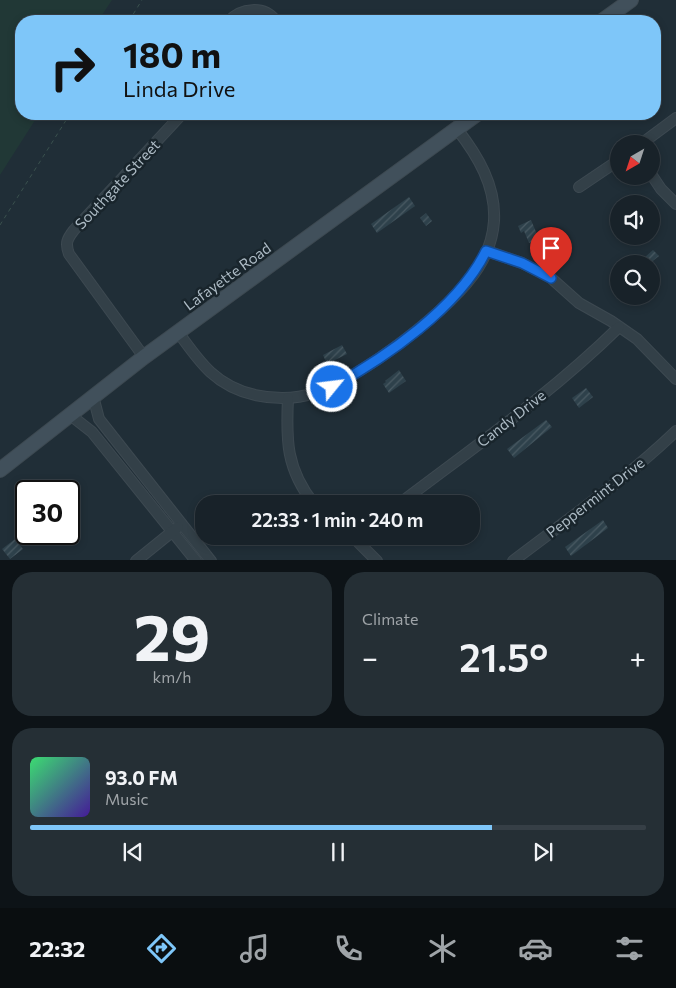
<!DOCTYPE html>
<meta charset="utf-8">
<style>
body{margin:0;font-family:Commissioner,sans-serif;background:#252f35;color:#f1f3f6;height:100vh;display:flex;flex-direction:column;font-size:19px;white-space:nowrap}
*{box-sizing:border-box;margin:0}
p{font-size:16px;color:#9fa4a8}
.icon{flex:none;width:28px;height:28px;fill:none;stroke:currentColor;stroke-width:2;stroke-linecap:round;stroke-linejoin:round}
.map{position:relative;height:560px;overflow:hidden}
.details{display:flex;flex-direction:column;gap:12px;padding:12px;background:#0d1317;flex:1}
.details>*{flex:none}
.hud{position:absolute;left:15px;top:15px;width:646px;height:105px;border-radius:20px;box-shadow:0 2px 8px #0003,0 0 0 1px #363f46;background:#7ec6f9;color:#111;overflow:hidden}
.needle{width:32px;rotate:219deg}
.buttons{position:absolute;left:610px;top:135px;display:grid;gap:10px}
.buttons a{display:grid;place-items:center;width:50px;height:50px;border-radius:50%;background:#182229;box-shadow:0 2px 8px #0003,0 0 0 1px #363f46;font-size:25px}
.speed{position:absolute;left:15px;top:480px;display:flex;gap:10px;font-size:25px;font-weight:700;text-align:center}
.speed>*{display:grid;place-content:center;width:65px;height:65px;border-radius:50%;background:#182229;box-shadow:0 2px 8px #0003,0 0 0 1px #363f46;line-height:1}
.speed .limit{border:2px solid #111;border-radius:8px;background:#fff;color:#111}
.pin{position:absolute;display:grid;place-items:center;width:42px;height:42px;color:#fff;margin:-51px -21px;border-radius:50% 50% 50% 0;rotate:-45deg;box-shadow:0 0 5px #0007}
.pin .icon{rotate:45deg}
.me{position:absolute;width:55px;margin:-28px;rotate:61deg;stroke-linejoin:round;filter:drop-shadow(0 0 4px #0008)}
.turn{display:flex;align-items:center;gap:18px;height:105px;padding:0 25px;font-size:22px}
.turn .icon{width:65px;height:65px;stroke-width:2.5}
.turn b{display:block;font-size:35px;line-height:42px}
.big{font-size:38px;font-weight:600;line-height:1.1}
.details .widget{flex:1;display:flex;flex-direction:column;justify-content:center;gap:8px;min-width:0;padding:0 18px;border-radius:20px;background:#252f35}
.details .dial{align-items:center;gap:0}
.dial b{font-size:65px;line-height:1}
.song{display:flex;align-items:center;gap:15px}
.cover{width:60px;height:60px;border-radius:8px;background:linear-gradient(135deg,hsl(140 70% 55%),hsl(260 70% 35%))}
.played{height:5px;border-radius:2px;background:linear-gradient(90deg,#7ec6f9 75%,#363f46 75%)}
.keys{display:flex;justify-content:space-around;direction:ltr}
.heat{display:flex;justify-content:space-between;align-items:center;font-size:28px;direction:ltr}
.details .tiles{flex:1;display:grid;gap:12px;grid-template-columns:1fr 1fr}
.widget:last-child{grid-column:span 2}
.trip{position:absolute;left:195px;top:495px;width:285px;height:50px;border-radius:20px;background:#182229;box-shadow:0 2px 8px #0003,0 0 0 1px #363f46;font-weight:600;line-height:50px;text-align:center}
.dock{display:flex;height:80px;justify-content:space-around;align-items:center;background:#0a0e10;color:#9fa4a8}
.dock .icon{width:35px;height:35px}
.dock .selected{color:#7ec6f9}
.dock b{font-size:22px;color:#f1f3f6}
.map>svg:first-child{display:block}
.green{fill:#213836}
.building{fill:url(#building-hatch)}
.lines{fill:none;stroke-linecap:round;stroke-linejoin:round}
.minor-casing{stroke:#3d4951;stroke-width:12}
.secondary-casing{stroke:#3d4951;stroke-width:16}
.path{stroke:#3a514e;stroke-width:1;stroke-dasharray:4 4;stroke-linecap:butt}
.minor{stroke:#334048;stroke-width:10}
.secondary{stroke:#41505b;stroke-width:14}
.route-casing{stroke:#114b97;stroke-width:12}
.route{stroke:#1a73e8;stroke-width:9}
.labels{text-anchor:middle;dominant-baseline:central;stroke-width:5;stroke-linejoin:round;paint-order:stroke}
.street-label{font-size:15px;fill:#adbbc5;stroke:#19252c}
</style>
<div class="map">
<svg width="676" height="561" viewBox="0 0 676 561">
<defs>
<pattern id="building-hatch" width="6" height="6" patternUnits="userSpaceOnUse" patternTransform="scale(1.25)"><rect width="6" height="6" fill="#2e414b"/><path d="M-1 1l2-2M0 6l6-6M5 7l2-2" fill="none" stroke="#4a5a63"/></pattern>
</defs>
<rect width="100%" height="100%" fill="#202e37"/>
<path class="green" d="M 0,0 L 112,0 L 98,21 L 21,21 L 21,114 L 39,114 L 0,175 Z"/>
<g class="building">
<path d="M 409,197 L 415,206 L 377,233 L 371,224 Z"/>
<path d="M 426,213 L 432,221 L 426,226 L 420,218 Z"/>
<path d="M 531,220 L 539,239 L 529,243 L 524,231 L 521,233 L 518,226 Z"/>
<path d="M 653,250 L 659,256 L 649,264 L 644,258 Z"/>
<path d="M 342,345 L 347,354 L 327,364 L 323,355 Z"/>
<path d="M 399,370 L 406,381 L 389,393 L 383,384 L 386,382 L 385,381 Z"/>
<path d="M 586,388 L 593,397 L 579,408 L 572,398 Z"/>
<path d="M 546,420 L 552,427 L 514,458 L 507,449 Z"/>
<path d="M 40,479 L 49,491 L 35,491 L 31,486 Z"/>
<path d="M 603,520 L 608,528 L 571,556 L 565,547 Z"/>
<path d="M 15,539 L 23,549 L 10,559 L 2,549 Z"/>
</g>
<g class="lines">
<g class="minor-casing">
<g id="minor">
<path d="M 229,21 C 241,8 264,5 276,21"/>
<path d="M 641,144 L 676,118"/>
<path d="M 651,174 L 661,189 L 676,204"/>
<path d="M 579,187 L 619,160"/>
<path d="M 487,251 L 522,263 L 551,278 L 579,303 L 611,321 L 637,339 L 676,379"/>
<path d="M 178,332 C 200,363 216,386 255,395 C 274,399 296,399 315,393 C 361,378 452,309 478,268 C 487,254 493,237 494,221 C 496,186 478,156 457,129"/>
<path d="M 144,357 L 69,254 C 65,243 67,239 74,230 L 182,114"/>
<path d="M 93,396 L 99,419 L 211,561"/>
<path d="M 288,398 C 286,440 286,469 314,504"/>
<path d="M 69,414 L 92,432 L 196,561"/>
<path d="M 399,504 C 474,447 552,393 619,327"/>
<path d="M 352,536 L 377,561"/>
<path d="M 136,561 L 178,527"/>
<path d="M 513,561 C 568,519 626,479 676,431"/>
</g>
</g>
<g class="secondary-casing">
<g id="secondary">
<path d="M 602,21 L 631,0"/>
<path d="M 0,470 L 144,357 L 477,114"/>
</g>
</g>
<g class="path">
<path d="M 129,21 L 142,0"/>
<path d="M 0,225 L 70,114"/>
</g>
<use href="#minor" class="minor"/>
<use href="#secondary" class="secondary"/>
</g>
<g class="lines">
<g class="route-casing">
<path id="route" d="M 332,387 C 386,357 458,308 486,251 L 522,263 L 551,278"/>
</g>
<use href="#route" class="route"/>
</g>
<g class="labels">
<g class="street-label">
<text transform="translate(117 184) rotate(-47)">Southgate Street</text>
<text transform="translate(227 276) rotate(-36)">Lafayette Road</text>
<text transform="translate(511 418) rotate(-38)">Candy Drive</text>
<text transform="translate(595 497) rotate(-38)">Peppermint Drive</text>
</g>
</g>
</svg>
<div class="buttons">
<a><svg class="needle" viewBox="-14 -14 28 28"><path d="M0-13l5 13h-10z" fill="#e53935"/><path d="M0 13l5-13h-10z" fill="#9fa4a8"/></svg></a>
<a><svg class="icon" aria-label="sound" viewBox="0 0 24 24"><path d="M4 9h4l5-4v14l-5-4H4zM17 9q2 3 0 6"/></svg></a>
<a><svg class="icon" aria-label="search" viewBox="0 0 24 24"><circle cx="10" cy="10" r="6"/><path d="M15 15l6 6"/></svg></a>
</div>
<div class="speed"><div class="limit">30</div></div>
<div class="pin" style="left:551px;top:278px;background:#d93025"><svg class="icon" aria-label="arrive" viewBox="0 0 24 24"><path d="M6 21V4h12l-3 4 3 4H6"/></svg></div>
<svg class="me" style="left:332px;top:387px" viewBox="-20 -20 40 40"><circle r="17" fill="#1a73e8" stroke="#fff" stroke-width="3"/><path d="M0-11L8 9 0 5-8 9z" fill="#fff"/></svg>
<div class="trip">22:33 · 1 min · 240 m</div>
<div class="hud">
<div class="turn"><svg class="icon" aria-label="right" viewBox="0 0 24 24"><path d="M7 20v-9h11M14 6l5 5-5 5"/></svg><div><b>180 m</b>Linda Drive</div></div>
</div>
</div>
<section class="details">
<div class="tiles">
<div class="widget dial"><b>29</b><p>km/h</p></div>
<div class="widget"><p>Climate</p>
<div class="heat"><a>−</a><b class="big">21.5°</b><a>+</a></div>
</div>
<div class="widget">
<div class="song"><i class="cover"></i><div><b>93.0 FM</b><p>Music</p></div></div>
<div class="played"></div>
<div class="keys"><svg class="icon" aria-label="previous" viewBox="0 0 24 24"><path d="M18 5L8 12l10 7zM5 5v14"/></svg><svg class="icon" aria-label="pause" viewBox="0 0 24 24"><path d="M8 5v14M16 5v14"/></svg><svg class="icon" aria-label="next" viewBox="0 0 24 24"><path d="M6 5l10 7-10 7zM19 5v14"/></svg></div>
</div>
</div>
</section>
<nav class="dock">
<b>22:32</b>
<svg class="icon selected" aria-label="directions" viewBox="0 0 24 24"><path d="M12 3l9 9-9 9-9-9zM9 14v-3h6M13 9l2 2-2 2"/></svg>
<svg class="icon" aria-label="music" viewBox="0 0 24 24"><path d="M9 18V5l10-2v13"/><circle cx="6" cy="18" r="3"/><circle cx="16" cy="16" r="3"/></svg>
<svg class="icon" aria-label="phone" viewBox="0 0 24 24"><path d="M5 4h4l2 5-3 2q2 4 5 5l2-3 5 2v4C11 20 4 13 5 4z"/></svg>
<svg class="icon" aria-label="climate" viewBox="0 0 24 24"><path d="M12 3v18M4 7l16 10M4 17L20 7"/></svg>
<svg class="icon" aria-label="car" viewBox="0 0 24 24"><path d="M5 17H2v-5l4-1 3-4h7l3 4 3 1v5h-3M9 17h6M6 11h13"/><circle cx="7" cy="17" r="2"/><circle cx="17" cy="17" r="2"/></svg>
<svg class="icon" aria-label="filters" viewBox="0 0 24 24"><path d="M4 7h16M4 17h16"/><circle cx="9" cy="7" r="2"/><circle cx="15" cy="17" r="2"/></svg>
</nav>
